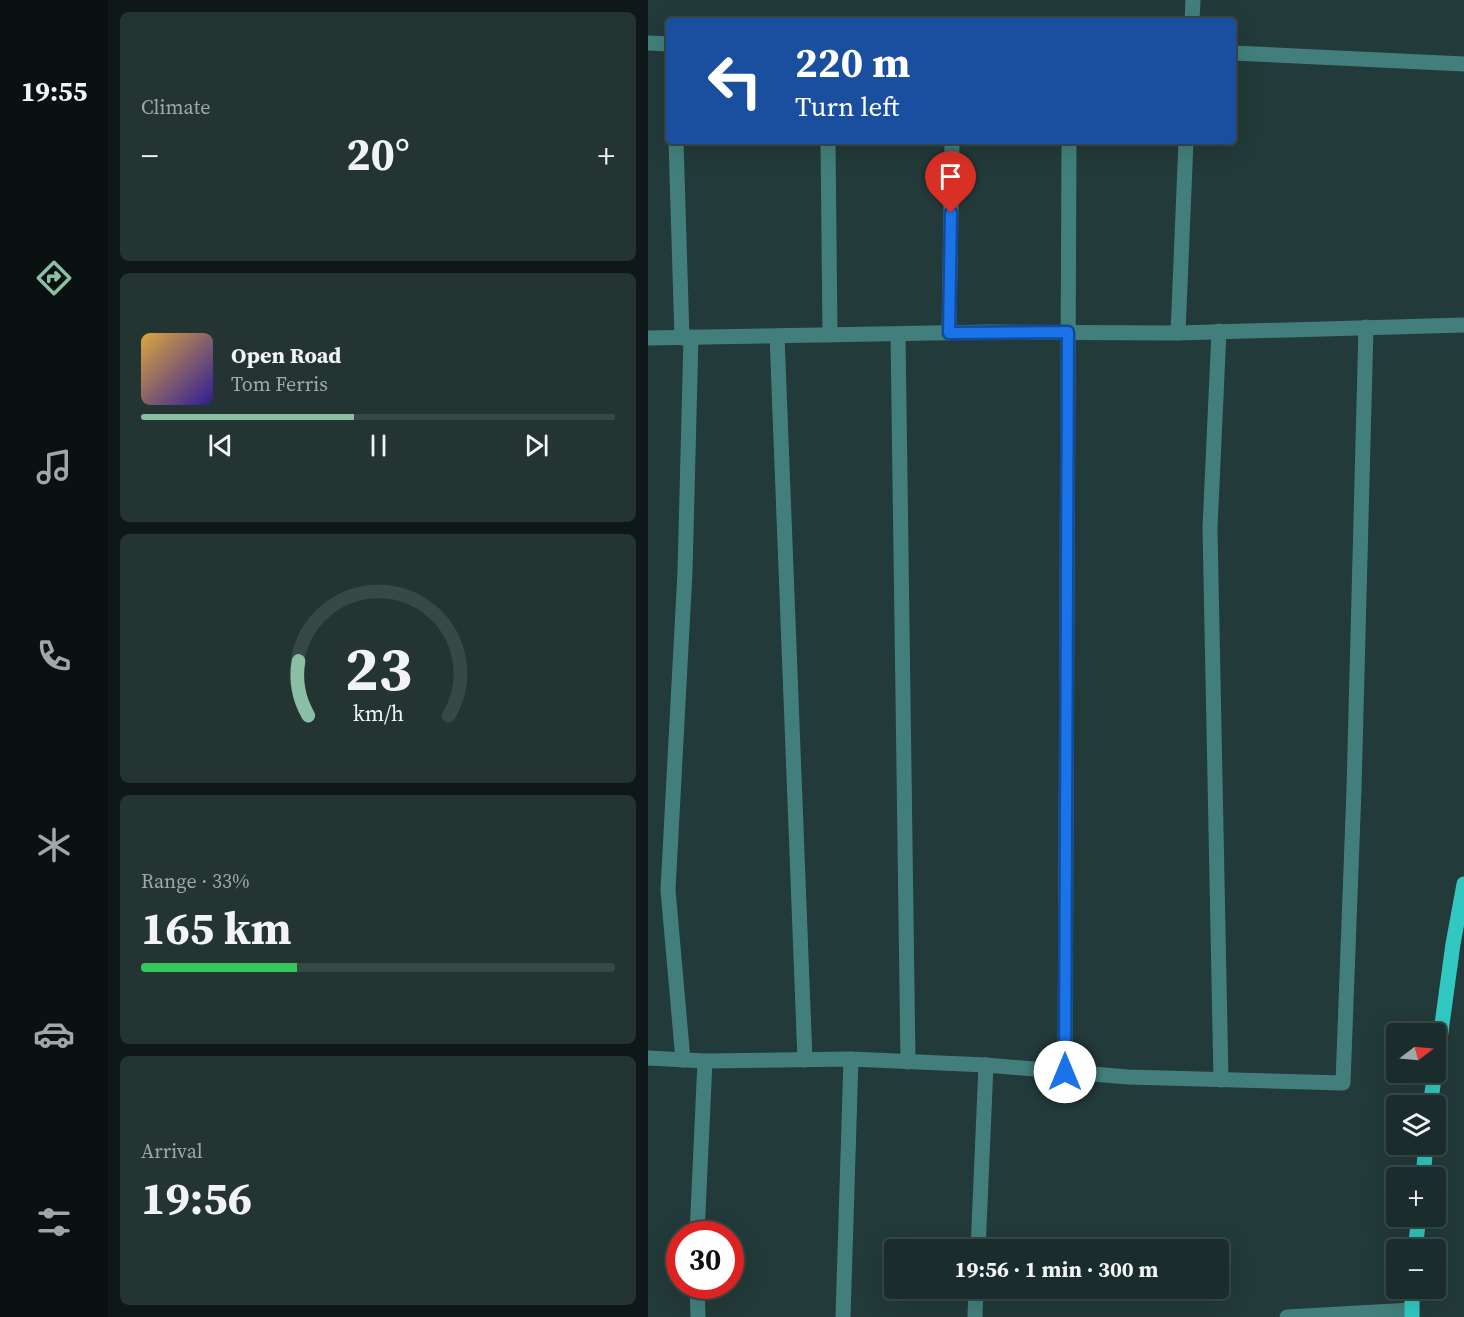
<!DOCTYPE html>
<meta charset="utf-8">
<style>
body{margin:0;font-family:"Source Serif 4",serif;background:#233433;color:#f1f3f6;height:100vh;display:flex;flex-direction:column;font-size:22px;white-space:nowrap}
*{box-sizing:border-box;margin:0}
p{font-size:20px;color:#9fa7a9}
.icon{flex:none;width:33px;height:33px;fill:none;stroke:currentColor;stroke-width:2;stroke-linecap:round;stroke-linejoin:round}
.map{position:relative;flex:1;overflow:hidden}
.details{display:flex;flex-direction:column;gap:12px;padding:12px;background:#0e1818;width:540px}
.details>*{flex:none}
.guide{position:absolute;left:18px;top:18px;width:570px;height:126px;border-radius:6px;box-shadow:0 6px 24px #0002,0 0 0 2px #384847;background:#1a4fa0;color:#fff;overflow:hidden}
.needle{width:39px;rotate:74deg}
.fabs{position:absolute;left:738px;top:1023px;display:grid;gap:12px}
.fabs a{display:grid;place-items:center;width:60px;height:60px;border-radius:6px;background:#1a2c2b;box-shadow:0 6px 24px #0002,0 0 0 2px #384847;font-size:30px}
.speed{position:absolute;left:18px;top:1221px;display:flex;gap:12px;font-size:30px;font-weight:700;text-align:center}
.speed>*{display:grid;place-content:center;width:78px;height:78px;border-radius:50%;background:#1a2c2b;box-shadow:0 6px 24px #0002,0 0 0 2px #384847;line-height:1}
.speed .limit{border:9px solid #d22;background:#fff;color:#111}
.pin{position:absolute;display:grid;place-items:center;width:51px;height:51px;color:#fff;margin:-62px -26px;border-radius:50% 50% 50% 0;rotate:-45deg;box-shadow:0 0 6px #0007}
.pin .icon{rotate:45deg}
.me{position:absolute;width:66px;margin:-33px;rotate:0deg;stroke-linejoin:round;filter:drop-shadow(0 0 4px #0008)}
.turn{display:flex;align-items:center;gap:21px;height:126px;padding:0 30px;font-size:27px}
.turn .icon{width:78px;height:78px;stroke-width:2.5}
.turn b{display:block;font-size:42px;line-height:51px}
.big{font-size:45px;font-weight:700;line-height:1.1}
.details .card{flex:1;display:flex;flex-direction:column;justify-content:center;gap:9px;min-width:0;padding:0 21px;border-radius:9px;background:#233433}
.details .dial{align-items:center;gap:0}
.dial svg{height:156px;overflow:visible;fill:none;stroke:#384847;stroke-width:7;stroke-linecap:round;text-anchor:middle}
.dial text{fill:#f1f3f6;stroke:none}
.song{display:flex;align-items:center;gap:18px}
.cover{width:72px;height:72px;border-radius:9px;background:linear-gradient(135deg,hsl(40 70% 55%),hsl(250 70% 35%))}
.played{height:6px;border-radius:3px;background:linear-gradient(90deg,#8abfa5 45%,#384847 45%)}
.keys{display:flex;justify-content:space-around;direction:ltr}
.heat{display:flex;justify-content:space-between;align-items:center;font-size:33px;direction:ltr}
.charge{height:9px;border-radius:4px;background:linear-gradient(90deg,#34c759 33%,#384847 0)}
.trip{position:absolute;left:236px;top:1239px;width:345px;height:60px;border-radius:6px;background:#1a2c2b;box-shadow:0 6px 24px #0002,0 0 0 2px #384847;font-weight:700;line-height:60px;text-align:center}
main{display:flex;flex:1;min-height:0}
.tabs{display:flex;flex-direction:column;width:108px;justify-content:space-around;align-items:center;background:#0a1211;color:#9fa7a9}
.tabs .icon{width:42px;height:42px}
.tabs .selected{color:#8abfa5}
.tabs b{font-size:27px;color:#f1f3f6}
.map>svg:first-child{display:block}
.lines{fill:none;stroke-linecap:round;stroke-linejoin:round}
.minor{stroke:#427f7c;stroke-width:15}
.major{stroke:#32c8c2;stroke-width:15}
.route-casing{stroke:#114b97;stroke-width:15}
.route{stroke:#1a73e8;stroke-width:10}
</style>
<main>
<nav class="tabs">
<b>19:55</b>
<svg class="icon selected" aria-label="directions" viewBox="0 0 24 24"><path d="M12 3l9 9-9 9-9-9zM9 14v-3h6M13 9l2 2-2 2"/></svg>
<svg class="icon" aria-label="music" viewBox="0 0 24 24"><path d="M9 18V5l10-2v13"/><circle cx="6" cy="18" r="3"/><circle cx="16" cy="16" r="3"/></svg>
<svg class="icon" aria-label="phone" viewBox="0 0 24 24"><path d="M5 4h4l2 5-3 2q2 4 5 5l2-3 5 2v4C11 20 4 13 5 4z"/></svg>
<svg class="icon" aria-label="climate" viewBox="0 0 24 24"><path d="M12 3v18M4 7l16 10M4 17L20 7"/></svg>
<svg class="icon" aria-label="car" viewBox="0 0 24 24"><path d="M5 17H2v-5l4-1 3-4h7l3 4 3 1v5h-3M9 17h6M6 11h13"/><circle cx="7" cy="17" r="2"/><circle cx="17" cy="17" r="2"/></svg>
<svg class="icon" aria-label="filters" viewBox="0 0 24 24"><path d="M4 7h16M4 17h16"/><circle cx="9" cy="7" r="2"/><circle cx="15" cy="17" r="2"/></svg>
</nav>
<section class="details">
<div class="card"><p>Climate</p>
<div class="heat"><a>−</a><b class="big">20°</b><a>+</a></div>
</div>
<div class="card">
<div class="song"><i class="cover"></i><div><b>Open Road</b><p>Tom Ferris</p></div></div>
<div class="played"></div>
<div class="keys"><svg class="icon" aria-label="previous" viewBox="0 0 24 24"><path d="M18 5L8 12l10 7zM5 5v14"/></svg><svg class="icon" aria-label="pause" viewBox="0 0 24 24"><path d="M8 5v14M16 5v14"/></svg><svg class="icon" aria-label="next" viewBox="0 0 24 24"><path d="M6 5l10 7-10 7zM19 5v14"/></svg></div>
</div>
<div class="card dial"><svg viewBox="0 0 100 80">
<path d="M14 69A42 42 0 1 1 86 69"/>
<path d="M14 69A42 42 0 0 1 9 41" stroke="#8abfa5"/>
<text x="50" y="56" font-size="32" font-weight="700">23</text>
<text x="50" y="72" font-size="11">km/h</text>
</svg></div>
<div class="card"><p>Range · 33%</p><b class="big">165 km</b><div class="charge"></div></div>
<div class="card"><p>Arrival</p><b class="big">19:56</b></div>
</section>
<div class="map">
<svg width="816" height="1317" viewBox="0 0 816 1317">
<rect width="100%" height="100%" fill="#223a39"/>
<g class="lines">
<g class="minor">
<path d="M 544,21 L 545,0"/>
<path d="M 0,43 L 21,44"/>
<path d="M 585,53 L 816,64"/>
<path d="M 28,141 L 34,338"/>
<path d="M 180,141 L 182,335"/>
<path d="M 571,331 L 562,528 L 573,1080"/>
<path d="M 301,333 L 304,141"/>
<path d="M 530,333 L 538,141"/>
<path d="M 250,334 L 260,1062"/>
<path d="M 129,336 L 157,1060"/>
<path d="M 0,338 L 341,332 L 530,333 L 816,325"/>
<path d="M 0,1058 L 57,1061 L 203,1059 L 338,1065 L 480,1077 L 695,1083 L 706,789 L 718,327"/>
<path d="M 35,1060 L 20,890 L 37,572 L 43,337"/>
<path d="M 417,1072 L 421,141"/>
<path d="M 49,1234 L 57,1061"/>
<path d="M 330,1250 L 338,1065"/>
<path d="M 49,1286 L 50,1317"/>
<path d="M 195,1317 L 203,1059"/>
<path d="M 327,1317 L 328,1288"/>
<path d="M 639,1317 L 764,1310"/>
</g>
<g class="major">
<path d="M 788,1068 L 805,944 L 816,884"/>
<path d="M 782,1106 L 787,1072"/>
<path d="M 775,1178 L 778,1144"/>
<path d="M 767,1250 L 771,1216"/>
<path d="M 764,1317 L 764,1288"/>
</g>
</g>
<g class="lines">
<g class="route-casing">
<path id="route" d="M 303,213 L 301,333 L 420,332 L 417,1072"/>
</g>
<use href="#route" class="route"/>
</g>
</svg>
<div class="fabs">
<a><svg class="needle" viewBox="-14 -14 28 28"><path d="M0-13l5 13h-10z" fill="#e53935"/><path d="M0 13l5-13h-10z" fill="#9fa7a9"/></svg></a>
<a><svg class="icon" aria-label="layers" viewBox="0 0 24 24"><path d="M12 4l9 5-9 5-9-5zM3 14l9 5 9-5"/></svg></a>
<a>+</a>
<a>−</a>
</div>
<div class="speed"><div class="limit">30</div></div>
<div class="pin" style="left:303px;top:213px;background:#d93025"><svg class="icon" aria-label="arrive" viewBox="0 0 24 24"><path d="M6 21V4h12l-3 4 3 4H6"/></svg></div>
<svg class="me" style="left:417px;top:1072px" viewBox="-20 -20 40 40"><circle r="19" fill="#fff"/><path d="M0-13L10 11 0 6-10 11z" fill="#1a73e8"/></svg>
<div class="trip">19:56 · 1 min · 300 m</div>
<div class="guide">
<div class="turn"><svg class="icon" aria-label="left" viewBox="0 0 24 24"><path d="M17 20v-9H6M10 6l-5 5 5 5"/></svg><div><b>220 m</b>Turn left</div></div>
</div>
</div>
</main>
